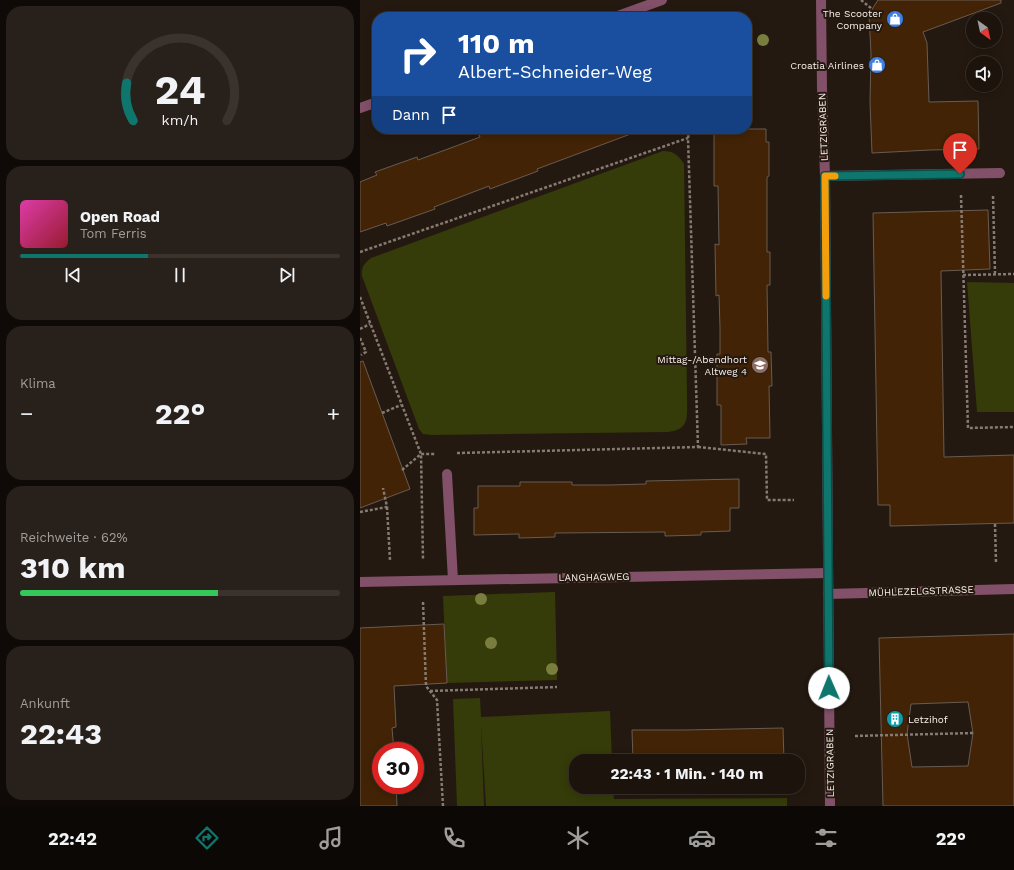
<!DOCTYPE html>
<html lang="de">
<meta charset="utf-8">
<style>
body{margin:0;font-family:"Work Sans",sans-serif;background:#28201a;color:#f1f3f6;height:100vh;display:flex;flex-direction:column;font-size:15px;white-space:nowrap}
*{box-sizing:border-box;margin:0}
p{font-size:13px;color:#a09e9d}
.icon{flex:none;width:22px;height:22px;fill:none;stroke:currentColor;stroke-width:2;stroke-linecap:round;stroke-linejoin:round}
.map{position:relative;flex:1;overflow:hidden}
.panel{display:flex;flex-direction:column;gap:6px;padding:6px;background:#0f0a07;width:360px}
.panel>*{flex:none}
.banner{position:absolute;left:12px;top:12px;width:380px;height:122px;border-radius:16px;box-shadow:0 2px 10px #0003,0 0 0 1px #39322d;background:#1a4fa0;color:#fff;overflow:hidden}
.needle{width:26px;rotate:147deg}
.controls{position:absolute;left:606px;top:12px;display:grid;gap:8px}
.controls a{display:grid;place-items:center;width:36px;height:36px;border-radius:50%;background:#1b130c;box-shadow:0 2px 10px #0003,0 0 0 1px #39322d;font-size:20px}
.speed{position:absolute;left:12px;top:742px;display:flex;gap:8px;font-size:20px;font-weight:700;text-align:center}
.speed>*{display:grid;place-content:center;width:52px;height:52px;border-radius:50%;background:#1b130c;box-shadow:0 2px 10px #0003,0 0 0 1px #39322d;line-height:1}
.speed .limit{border:6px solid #d22;background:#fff;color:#111}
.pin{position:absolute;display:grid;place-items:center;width:34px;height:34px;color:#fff;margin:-41px -17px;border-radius:50% 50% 50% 0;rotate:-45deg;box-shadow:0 0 4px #0007}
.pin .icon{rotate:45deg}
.me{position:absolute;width:44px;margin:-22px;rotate:359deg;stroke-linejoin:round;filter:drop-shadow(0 0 3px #0008)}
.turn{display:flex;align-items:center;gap:14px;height:84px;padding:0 20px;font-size:18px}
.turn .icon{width:52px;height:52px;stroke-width:2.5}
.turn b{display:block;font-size:28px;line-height:34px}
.then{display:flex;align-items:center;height:38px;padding:0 20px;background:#0003;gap:8px;font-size:15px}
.big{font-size:30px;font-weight:700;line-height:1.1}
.panel .tile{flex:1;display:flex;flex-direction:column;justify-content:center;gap:6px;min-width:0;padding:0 14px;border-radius:16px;background:#28201a}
.panel .dial{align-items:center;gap:0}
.dial svg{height:104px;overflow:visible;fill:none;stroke:#39322d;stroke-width:7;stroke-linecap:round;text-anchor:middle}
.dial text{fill:#f1f3f6;stroke:none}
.song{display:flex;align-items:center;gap:12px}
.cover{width:48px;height:48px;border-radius:6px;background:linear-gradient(135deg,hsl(320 70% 55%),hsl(350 70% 35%))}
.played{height:4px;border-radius:2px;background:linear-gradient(90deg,#0f766e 40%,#39322d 40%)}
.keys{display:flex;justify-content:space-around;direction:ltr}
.heat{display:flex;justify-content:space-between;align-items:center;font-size:22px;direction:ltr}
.charge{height:6px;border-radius:3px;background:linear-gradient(90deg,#34c759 62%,#39322d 0)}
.trip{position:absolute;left:209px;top:754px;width:236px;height:40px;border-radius:16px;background:#1b130c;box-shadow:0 2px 10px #0003,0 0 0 1px #39322d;font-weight:700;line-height:40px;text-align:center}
.dock{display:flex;height:64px;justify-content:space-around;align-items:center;background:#0b0805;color:#a09e9d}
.dock .icon{width:28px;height:28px}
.dock .on{color:#0f766e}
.dock b{font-size:18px;color:#f1f3f6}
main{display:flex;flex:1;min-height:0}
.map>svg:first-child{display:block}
.green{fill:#353c09}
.building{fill:#422305;stroke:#695b51;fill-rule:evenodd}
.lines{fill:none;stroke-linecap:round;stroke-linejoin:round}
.path{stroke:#857b73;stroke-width:2.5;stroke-dasharray:3 2;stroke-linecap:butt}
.lane{stroke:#825068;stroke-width:10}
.street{stroke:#825068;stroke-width:10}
.tree{fill:#797d3e}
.route-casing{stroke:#0a4d48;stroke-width:10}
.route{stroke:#0f766e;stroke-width:7}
.slow{stroke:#f59e0b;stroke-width:7}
.labels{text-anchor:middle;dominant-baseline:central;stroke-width:4;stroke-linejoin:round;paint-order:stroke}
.poi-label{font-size:10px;fill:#faf1eb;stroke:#241910;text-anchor:end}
.street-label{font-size:10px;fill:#faf1eb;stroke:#241910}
</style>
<main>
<section class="panel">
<div class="tile dial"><svg viewBox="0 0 100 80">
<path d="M14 69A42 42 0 1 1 86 69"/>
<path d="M14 69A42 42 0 0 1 9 40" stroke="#0f766e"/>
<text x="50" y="56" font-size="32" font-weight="700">24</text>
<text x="50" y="72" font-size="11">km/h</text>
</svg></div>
<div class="tile">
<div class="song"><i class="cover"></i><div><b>Open Road</b><p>Tom Ferris</p></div></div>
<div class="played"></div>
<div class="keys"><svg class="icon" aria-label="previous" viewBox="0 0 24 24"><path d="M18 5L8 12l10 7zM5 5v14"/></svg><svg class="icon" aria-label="pause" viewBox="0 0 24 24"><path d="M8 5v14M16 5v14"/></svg><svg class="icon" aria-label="next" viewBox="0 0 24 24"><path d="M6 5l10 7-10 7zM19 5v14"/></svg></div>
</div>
<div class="tile"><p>Klima</p>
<div class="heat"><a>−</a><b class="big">22°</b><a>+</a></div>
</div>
<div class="tile"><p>Reichweite · 62%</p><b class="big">310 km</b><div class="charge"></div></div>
<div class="tile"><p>Ankunft</p><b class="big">22:43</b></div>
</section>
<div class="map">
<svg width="654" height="806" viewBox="0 0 654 806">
<rect width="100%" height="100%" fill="#241910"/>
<g class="green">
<path d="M 303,151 C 314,151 318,155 324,164 L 327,398 C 327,417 330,430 307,432 L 71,435 L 63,434 L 59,429 L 2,276 C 1,267 4,264 11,258 Z"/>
<path d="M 607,282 L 654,283 L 654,412 L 617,412 Z"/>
<path d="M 195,592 L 197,680 L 87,683 L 83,596 Z"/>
<path d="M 120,698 L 121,717 L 250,711 L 252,761 L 216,761 L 216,787 L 253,787 L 254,799 L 427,798 L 427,806 L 126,806 L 121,725 L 124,806 L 97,806 L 93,699 Z"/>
</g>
<g class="building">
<path d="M 518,0 L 641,0 L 641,3 L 563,32 L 567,43 L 569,102 L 618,101 L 619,149 L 570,150 L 512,153 L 510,102 L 511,54 L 509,14 Z"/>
<path d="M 134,129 L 276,129 L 276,132 L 177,169 L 178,171 L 130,189 L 129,186 L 74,207 L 75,209 L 27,226 L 26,223 L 0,232 L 0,182 L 17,175 L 15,172 L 57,157 L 58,160 L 96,146 L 120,137 L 119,135 Z"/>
<path d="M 354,129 L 406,129 L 406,142 L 409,142 L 409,176 L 407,177 L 407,252 L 410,252 L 410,285 L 407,285 L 408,352 L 411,352 L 412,386 L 409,386 L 410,438 L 386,438 L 387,444 L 361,445 L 361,405 L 357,405 L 357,354 L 360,354 L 360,328 L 359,295 L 356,296 L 355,244 L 359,245 L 358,186 L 354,186 Z"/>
<path d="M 628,210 L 630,269 L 581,271 L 584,457 L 654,455 L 654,523 L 530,526 L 530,505 L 518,505 L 513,213 Z"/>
<path d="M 3,361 L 50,489 L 0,508 L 0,362 Z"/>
<path d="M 379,479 L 379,508 L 370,508 L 370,531 L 341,532 L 341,535 L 305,536 L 305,532 L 195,533 L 195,537 L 159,538 L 159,534 L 114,535 L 114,508 L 118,508 L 118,486 L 160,486 L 160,482 L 212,482 L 212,485 L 249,485 L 286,484 L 286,481 Z"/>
<path d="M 84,624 L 87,683 L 34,686 L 36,727 L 32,728 L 34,751 L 21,751 L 21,785 L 36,785 L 37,806 L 0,806 L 0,628 Z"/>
<path d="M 654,634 L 654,806 L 523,806 L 519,638 ZM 608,702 L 613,733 L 608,766 L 552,767 L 547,734 L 551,704 Z"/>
<path d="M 423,728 L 424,761 L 273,761 L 272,730 L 325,730 Z"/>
</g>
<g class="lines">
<g class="path">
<path d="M 501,0 L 512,9"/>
<path d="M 601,195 L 608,428 L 654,427"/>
<path d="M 633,196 L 635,273"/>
<path d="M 0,252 L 328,138"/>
<path d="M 603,275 L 654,274"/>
<path d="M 0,297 L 61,454 L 63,559"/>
<path d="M 0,329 L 10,324"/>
<path d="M 0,338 L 6,352 L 1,355"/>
<path d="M 22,413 L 41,405"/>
<path d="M 338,447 L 406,454 L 407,500 L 434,500"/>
<path d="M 97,453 L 338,447 L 328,138 L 330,129"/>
<path d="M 42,470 L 61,454 L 76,454"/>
<path d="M 27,507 L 30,560"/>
<path d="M 0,512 L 27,507 L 23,488"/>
<path d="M 635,524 L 636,563"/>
<path d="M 63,602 L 66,686 L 77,700 L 83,806"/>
<path d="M 70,691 L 197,687"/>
<path d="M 495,736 L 613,733"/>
</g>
<g class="lane">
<path d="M 465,176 L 640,173"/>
<path d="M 87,474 L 93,580"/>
</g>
<g class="street">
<path d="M 461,0 L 462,89 L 465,176 L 470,806"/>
<path d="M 255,17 L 302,0"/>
<path d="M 0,108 L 17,102"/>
<path d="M 0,582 L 467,573"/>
<path d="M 468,594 L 654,589"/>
</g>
</g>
<g class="tree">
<circle cx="403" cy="40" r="6"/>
<circle cx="121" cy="599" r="6"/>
<circle cx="131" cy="643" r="6"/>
<circle cx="192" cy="669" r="6"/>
</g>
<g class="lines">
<g class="route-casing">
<path id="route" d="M 469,688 L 465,176 L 600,174"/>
</g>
<use href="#route" class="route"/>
<path class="slow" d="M 466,296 L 465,176 L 475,176"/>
</g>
<defs>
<g id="shop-disc" transform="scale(0.9)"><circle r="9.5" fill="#3f7fe0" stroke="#241910"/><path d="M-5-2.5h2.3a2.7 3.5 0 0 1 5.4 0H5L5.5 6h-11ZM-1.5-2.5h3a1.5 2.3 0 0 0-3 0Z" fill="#fff"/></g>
<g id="school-disc" transform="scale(0.9)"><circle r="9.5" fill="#8d6e63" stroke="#241910"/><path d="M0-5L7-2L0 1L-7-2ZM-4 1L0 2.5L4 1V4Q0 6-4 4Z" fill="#fff"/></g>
<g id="building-disc" transform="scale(0.9)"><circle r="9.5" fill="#0f9aa8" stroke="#241910"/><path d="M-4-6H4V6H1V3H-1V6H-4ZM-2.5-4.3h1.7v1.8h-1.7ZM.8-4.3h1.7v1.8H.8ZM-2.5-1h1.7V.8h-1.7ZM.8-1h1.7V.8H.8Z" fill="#fff"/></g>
</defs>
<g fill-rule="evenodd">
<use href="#shop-disc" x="535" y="19"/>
<use href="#shop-disc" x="517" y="65"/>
<use href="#school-disc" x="400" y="365"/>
<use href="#building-disc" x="535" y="719"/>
</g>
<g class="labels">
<g class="poi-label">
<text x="522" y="13">The Scooter<tspan x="522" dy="12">Company</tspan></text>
<text x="504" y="65">Croatia Airlines</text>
<text x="387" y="359">Mittag-/Abendhort<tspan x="387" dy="12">Altweg 4</tspan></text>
<text x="548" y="719" text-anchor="start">Letzihof</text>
</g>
<g class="street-label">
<text transform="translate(463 127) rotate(-92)">LETZIGRABEN</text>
<text transform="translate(234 577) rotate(-1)">LANGHAGWEG</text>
<text transform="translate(561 591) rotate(-2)">MÜHLEZELGSTRASSE</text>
<text transform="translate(470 763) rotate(-91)">LETZIGRABEN</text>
</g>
</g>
</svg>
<div class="controls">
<a><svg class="needle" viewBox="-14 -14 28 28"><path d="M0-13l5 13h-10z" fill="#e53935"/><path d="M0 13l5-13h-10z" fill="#a09e9d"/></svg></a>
<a><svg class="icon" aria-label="sound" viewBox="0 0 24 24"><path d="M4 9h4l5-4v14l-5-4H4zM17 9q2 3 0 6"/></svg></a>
</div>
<div class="speed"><div class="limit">30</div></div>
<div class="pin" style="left:600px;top:174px;background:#d93025"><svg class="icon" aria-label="arrive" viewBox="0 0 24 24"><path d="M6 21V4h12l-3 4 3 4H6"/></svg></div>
<svg class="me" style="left:469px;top:688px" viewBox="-20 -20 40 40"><circle r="19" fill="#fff"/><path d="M0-13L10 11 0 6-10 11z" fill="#0f766e"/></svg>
<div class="trip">22:43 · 1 Min. · 140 m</div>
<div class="banner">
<div class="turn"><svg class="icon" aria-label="right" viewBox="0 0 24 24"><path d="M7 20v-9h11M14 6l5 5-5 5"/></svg><div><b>110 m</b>Albert-Schneider-Weg</div></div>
<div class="then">Dann<svg class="icon" aria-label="arrive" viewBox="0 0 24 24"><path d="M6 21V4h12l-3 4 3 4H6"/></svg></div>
</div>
</div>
</main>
<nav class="dock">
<b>22:42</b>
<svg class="icon on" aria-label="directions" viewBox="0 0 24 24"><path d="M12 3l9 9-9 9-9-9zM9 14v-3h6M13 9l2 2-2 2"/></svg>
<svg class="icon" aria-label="music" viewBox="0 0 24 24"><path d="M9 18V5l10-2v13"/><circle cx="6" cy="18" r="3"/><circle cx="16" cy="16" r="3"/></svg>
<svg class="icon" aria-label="phone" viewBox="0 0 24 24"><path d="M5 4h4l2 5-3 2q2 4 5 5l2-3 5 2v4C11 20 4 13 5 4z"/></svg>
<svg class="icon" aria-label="climate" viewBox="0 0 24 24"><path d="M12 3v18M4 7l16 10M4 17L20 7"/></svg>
<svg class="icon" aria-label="car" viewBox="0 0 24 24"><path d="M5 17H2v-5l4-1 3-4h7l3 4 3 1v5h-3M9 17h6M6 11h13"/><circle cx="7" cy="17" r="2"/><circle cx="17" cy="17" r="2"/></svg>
<svg class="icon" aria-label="filters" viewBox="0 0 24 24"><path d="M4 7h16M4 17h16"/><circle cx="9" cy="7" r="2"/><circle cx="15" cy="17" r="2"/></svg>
<b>22°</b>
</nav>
